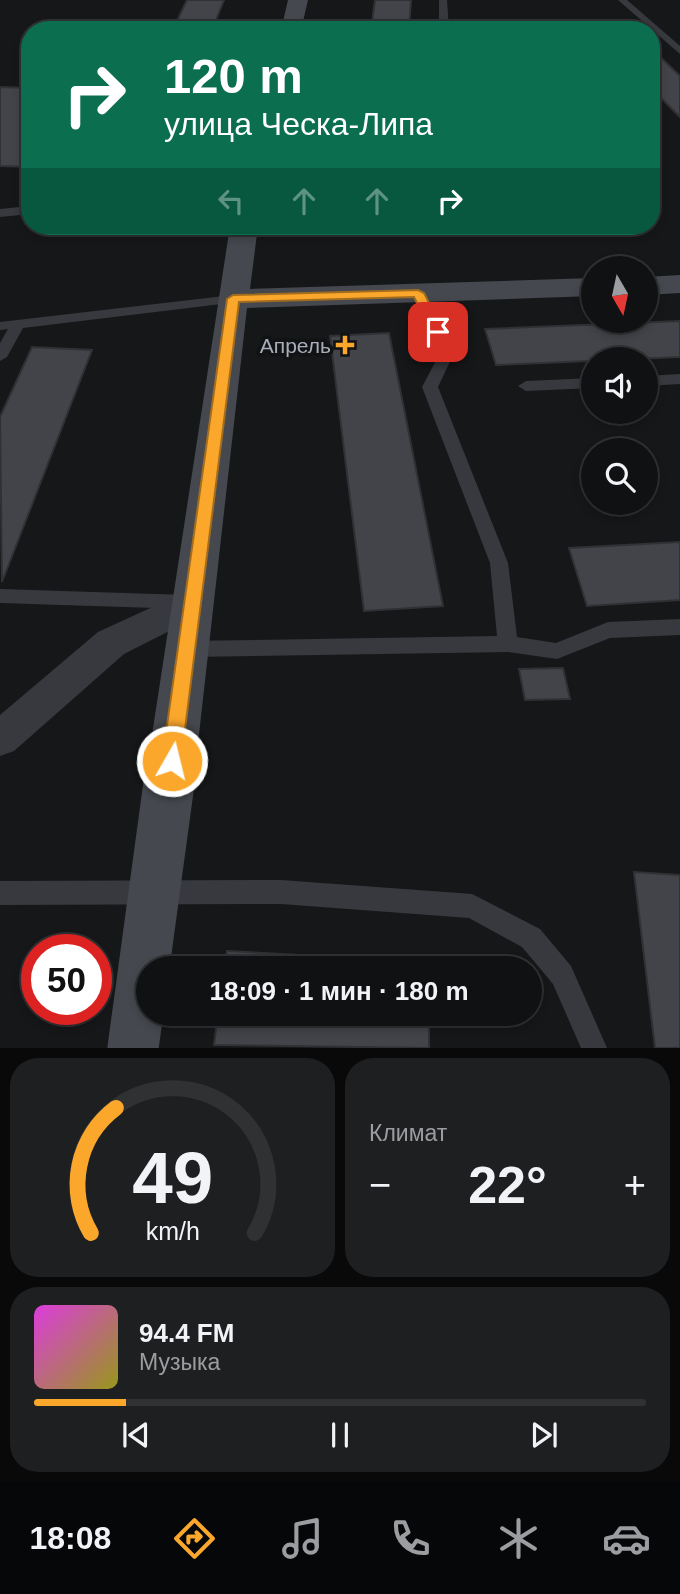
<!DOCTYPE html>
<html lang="ru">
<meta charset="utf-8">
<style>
body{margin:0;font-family:Arial,sans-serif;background:#1e1f21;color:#f1f3f6;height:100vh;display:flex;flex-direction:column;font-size:26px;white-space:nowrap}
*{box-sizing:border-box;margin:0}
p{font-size:23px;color:#9c9da0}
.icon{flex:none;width:38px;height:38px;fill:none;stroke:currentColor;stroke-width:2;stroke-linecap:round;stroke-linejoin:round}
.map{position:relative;height:1048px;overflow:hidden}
.drawer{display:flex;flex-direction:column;gap:10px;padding:10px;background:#09090a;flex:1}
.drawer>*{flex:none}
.top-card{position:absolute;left:21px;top:21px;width:639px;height:214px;border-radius:28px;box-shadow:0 4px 10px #0003,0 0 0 2px #303133;background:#0b6e4f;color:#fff;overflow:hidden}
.needle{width:46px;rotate:171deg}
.buttons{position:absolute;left:581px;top:256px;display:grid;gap:14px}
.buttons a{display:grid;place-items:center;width:77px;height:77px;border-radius:50%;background:#101113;box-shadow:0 4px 10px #0003,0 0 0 2px #303133;font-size:35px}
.speed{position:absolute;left:21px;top:934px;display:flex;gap:14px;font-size:35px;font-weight:700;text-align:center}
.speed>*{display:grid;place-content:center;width:91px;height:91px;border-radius:50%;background:#101113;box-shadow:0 4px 10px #0003,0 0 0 2px #303133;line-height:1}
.speed .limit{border:10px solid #d22;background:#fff;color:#111}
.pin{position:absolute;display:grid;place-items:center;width:60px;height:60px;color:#fff;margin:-30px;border-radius:14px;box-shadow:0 4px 10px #0006}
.me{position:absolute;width:77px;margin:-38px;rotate:8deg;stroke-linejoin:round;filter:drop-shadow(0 0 5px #0008)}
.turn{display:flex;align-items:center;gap:24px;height:147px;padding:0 28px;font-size:32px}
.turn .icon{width:91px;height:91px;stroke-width:2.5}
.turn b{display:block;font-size:49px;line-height:60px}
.lanes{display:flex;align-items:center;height:66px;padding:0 28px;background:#0003;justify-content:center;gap:35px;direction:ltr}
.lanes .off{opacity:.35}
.big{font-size:52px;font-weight:700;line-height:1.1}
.drawer .tile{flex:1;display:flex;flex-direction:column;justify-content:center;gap:10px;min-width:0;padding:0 24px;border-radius:28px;background:#1e1f21}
.drawer .dial{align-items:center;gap:0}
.dial svg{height:182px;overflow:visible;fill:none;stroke:#303133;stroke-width:7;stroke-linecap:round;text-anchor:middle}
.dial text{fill:#f1f3f6;stroke:none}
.song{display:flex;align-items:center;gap:21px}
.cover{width:84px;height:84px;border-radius:10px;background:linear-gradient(135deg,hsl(300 70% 55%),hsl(60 70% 35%))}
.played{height:7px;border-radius:4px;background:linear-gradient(90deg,#fba72c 15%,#303133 15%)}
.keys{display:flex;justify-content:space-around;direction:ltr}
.heat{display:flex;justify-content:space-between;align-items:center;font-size:38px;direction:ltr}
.drawer .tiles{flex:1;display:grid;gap:10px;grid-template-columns:1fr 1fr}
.tile:last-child{grid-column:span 2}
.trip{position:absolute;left:136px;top:956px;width:406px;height:70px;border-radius:35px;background:#101113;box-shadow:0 4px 10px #0003,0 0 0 2px #303133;font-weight:700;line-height:70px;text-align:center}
.tabs{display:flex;height:112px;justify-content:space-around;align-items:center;background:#060708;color:#9c9da0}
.tabs .icon{width:49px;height:49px}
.tabs .selected{color:#fba72c}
.tabs b{font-size:32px;color:#f1f3f6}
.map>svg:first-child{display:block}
.building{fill:#424449;stroke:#303135;stroke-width:2}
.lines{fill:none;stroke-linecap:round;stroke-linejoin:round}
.lane{fill:#37393e;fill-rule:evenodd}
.street{fill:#37393e;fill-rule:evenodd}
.secondary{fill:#45484e;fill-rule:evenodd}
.secondary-bridge{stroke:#45484e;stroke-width:51}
.route{fill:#fba72c;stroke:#a36d1d;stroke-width:2}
.poi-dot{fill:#fba72c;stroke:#111214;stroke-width:2.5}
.labels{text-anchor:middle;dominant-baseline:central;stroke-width:7;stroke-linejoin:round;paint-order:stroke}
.poi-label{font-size:21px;fill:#a8aeb9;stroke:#111214;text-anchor:end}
</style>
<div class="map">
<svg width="680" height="1048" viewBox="0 0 680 1048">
<rect width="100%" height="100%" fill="#161719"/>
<g class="building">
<path d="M 187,0 L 224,0 L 212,30 L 173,29 Z"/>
<path d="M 375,0 L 411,0 L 409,30 L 371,30 Z"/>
<path d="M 651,48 L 680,76 L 680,117 L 651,88 Z"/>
<path d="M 0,87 L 30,88 L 30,167 L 0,166 Z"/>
<path d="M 680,321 L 680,357 L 496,365 L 485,329 Z"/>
<path d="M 389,333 L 443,606 L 364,611 L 330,336 Z"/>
<path d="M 32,347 L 92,350 L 2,582 L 0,417 Z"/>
<path d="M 680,542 L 680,600 L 587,606 L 569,548 Z"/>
<path d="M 563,668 L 570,699 L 525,700 L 519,669 Z"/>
<path d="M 634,872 L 680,875 L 680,1048 L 655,1048 Z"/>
<path d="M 227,951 L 429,962 L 429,968 L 224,968 Z"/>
<path d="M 218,1013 L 429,1013 L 429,1048 L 214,1045 Z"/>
</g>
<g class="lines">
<g class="lane">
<path d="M 439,0 L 447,0 L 449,30 L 439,30 Z"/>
<path d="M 618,0 L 627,0 L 680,46 L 680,54 Z"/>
<path d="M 30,206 L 30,214 L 0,217 L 0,209 Z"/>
<path d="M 418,289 L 425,293 L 455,351 L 438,387 L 508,563 L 517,637 L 556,643 L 608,622 L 680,619 L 680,635 L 610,638 L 557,659 L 508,652 L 188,657 L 181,655 L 178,649 L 181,643 L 188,641 L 497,636 L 490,563 L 422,387 L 441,351 L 411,293 Z"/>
<path d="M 233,295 L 238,296 L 238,302 L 23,328 L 7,357 L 0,361 L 0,343 L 8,329 L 0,330 L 0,322 Z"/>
<path d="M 680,374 L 680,384 L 646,386 L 646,376 Z"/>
<path d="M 593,378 L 593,388 L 526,391 L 518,386 L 526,381 Z"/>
<path d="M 0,589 L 187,595 L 194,597 L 196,602 L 194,607 L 187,609 L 0,603 Z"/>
<path d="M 281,880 L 472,894 L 480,898 L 540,929 L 571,966 L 607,1048 L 581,1048 L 553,984 L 522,947 L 469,918 L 281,904 L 0,905 L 0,881 Z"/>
</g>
<path class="street" d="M 194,588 L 207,592 L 212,602 L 207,612 L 124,654 L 14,751 L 0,756 L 0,715 L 98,632 Z"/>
<g class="secondary">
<path d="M 288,0 L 308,0 L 301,30 L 281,30 Z"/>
<path d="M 230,226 L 258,226 L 250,289 L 593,278 L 593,296 L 247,308 L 196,761 L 189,776 L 172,782 L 155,776 L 148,761 Z"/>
<path d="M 680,275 L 680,293 L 646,295 L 646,277 Z"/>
</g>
<path class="secondary-bridge" d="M 133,1048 L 172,761"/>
</g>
<path class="route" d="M 418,290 L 424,293 L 444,332 L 442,335 L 433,335 L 414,297 L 239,302 L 181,761 L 178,767 L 172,770 L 165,767 L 162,761 L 227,299 L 233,295 Z"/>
<path class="poi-dot" d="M341.5 334.5h7v7h7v7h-7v7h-7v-7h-7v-7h7z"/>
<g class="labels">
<g class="poi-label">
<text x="331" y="345">Апрель</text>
</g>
</g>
</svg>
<div class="buttons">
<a><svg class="needle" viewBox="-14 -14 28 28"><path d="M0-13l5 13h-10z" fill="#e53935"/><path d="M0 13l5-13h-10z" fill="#9c9da0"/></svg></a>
<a><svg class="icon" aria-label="sound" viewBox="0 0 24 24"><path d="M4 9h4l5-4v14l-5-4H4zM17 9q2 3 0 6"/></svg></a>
<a><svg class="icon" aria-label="search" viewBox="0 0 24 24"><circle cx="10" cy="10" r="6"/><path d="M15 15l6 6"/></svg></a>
</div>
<div class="speed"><div class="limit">50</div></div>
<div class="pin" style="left:438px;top:332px;background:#d93025"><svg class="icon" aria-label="arrive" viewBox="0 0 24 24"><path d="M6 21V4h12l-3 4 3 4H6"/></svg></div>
<svg class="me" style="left:172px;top:761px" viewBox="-20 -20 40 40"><circle r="17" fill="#fba72c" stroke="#fff" stroke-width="3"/><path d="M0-11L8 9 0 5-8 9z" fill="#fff"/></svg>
<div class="trip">18:09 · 1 мин · 180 m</div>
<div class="top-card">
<div class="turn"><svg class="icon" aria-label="right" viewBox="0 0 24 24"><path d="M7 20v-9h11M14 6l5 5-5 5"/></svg><div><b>120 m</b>улица Ческа-Липа</div></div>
<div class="lanes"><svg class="icon off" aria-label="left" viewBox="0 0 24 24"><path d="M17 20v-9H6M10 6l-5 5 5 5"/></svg><svg class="icon off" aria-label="ahead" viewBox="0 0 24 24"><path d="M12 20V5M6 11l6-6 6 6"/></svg><svg class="icon off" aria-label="ahead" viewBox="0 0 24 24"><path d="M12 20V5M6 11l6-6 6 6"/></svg><svg class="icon" aria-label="right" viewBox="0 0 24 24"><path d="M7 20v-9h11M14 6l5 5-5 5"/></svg></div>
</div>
</div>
<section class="drawer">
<div class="tiles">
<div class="tile dial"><svg viewBox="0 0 100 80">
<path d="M14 69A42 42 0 1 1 86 69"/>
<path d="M14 69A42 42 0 0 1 25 14" stroke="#fba72c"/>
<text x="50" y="56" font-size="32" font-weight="700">49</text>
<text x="50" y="72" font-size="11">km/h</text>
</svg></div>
<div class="tile"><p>Климат</p>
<div class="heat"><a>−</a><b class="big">22°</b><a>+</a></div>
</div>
<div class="tile">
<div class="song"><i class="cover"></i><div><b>94.4 FM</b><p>Музыка</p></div></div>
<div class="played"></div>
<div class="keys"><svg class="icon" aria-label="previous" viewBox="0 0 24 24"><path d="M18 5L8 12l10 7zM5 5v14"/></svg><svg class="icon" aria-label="pause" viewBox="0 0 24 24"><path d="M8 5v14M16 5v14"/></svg><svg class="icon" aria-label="next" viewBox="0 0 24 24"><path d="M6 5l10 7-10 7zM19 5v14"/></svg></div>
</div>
</div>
</section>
<nav class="tabs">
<b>18:08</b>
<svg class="icon selected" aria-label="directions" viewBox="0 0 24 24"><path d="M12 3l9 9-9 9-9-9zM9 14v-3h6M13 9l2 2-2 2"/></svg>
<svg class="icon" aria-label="music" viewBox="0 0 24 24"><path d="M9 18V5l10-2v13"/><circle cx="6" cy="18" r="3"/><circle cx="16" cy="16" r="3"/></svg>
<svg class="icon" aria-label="phone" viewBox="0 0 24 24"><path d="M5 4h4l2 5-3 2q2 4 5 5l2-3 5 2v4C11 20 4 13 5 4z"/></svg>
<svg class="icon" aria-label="climate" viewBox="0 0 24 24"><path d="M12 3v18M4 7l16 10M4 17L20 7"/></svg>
<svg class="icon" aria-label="car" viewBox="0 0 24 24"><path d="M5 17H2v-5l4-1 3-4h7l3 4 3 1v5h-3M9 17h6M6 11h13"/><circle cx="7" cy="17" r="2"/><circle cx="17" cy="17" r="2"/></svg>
</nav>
